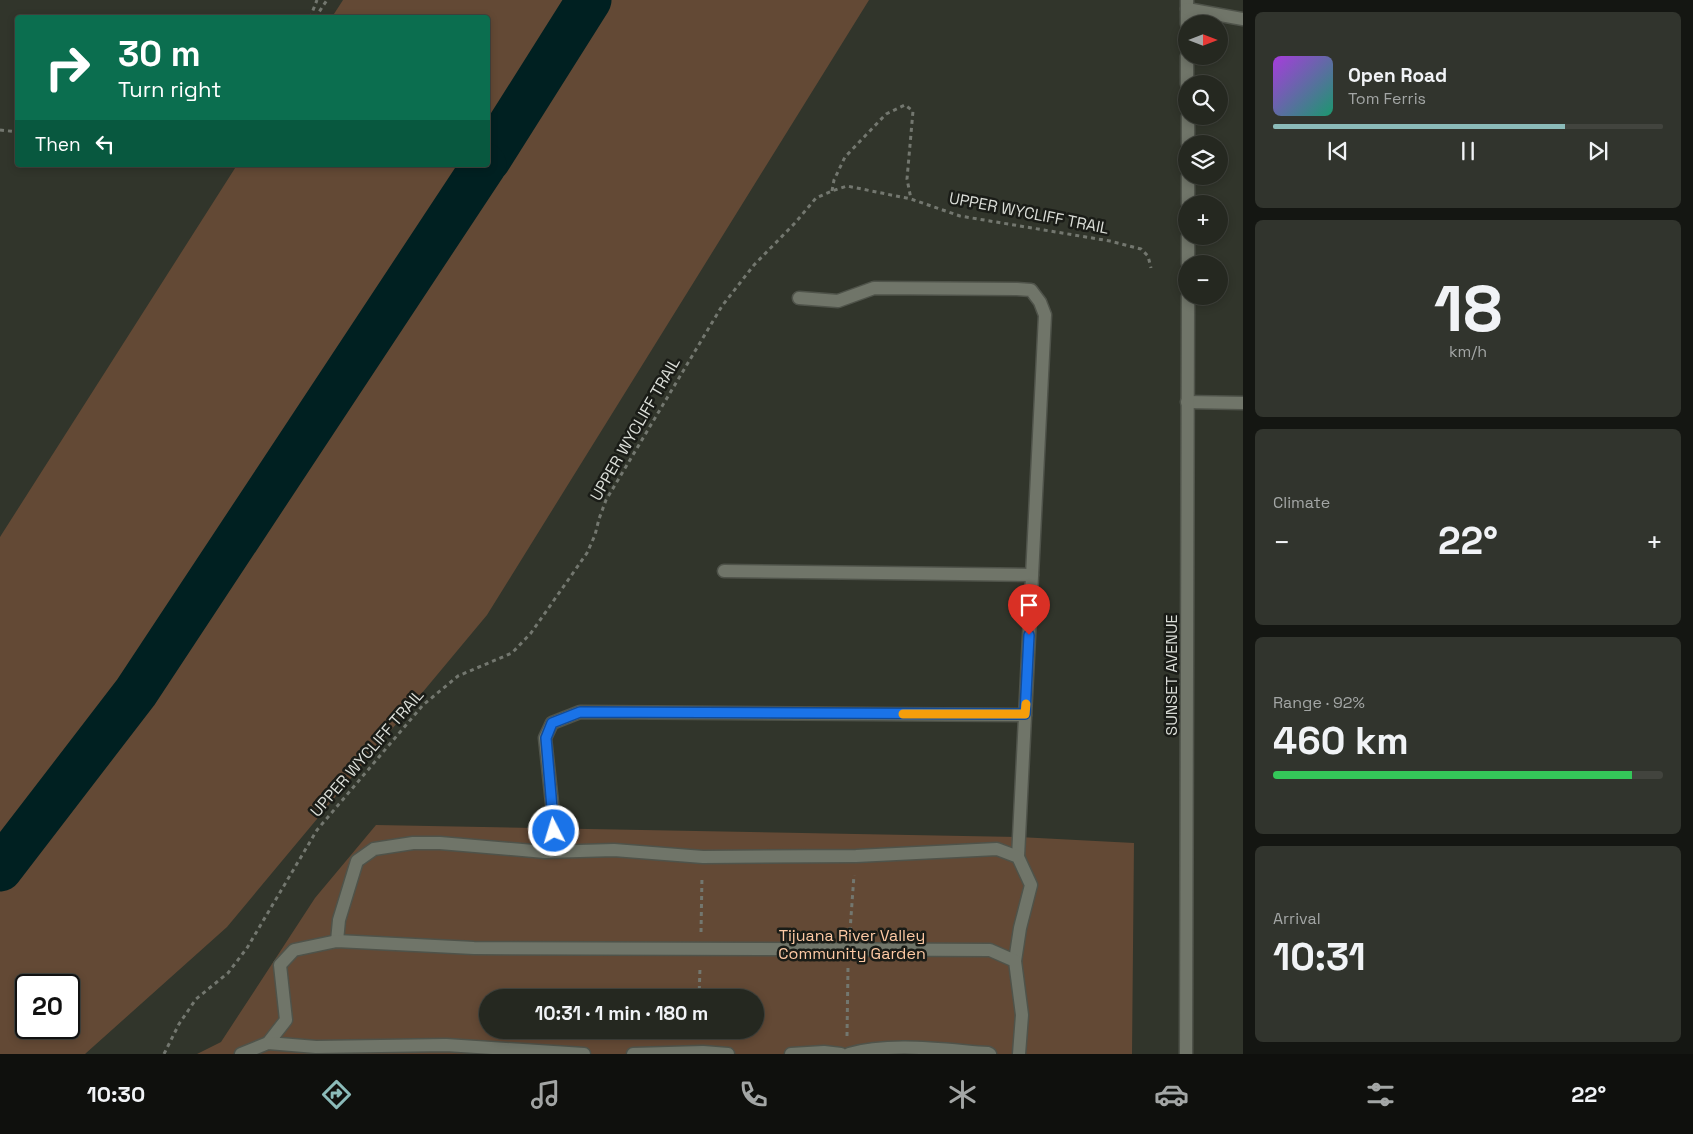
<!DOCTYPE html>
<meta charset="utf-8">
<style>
body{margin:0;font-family:"Space Grotesk",sans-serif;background:#31342d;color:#f1f3f6;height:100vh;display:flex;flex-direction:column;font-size:19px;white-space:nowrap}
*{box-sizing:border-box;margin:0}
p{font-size:16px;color:#a3a6a5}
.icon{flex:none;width:28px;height:28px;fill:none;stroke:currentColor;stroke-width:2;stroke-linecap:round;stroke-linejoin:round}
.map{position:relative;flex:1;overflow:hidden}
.details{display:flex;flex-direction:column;gap:12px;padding:12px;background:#141612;width:450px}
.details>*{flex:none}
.guide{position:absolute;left:15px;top:15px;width:475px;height:152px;border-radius:5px;box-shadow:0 2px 8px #0003,0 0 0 1px #42443e;background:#0b6e4f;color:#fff;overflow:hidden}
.needle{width:32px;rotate:90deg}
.tools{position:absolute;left:1178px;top:15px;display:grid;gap:10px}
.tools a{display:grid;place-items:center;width:50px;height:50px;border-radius:50%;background:#252820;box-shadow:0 2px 8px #0003,0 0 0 1px #42443e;font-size:25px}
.speed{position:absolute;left:15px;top:974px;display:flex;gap:10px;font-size:25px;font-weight:700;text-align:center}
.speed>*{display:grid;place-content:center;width:65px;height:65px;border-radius:50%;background:#252820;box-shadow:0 2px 8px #0003,0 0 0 1px #42443e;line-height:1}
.speed .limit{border:2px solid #111;border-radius:8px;background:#fff;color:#111}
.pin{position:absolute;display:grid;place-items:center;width:42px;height:42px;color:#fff;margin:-51px -21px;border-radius:50% 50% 50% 0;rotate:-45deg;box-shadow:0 0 5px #0007}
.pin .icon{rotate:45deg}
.me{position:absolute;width:55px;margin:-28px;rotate:355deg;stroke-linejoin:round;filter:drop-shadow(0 0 4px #0008)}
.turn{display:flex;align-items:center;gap:18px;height:105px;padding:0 20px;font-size:22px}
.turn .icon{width:65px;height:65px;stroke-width:2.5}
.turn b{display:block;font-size:35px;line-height:42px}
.then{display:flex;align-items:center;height:48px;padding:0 20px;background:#0003;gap:10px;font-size:19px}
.big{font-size:38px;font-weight:600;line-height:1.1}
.details .widget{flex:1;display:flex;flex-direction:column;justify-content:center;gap:8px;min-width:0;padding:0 18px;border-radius:8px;background:#31342d}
.details .dial{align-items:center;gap:0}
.dial b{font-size:65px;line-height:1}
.song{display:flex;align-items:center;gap:15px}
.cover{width:60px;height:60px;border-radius:8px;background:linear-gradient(135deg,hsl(280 70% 55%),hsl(160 70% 35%))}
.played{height:5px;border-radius:2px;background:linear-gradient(90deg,#8bbbb9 75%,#42443e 75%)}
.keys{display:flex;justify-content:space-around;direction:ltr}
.heat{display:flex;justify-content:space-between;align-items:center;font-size:28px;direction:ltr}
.charge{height:8px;border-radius:4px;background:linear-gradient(90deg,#34c759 92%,#42443e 0)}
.trip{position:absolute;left:479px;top:989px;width:285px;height:50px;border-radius:25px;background:#252820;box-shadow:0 2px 8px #0003,0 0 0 1px #42443e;font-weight:600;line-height:50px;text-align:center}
.dock{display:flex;height:80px;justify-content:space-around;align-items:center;background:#0f100d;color:#a3a6a5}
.dock .icon{width:35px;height:35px}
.dock .on{color:#8bbbb9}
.dock b{font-size:22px;color:#f1f3f6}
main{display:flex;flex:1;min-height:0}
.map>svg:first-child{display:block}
.green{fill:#634935;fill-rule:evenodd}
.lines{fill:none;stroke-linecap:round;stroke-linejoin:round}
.river{stroke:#002021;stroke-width:45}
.minor-casing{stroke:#4f534a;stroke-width:15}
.path{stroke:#73776f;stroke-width:3;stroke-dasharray:4 4;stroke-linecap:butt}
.minor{stroke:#707569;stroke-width:12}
.route-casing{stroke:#114b97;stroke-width:12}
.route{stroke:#1a73e8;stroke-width:9}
.slow{stroke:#f59e0b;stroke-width:9}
.labels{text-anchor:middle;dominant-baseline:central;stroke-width:5;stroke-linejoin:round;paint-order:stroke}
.street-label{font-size:16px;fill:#daddd7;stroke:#1a1c17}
.park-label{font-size:16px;fill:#fdc9a4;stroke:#1a1c17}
</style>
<main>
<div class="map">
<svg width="1243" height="1054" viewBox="0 0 1243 1054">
<rect width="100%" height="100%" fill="#31352b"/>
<g class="green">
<path d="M 343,0 L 869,0 L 487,615 L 227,927 L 85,1054 L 0,1054 L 0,537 L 237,165 L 488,165 L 488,18 L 332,17 ZM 26,985 L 69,985 L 69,1028 L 26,1028 Z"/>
<path d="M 376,825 L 1019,837 L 1134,843 L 1132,1054 L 197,1054 L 221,1042 L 315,898 ZM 488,998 L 755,998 L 755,1030 L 488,1030 Z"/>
</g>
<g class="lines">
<g class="river">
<path d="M 488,160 L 589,0"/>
<path d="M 0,869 L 136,692 L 484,165"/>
</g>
<g class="minor-casing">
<g id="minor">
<path d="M 1187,0 L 1187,24"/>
<path d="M 1187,9 L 1243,19"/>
<path d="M 1187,56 L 1187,84"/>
<path d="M 1188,116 L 1188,144"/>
<path d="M 1188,176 L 1188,204"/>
<path d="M 1188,264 L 1188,236"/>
<path d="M 799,298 L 838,301 L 874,288 L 1017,289 L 1031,290 L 1040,302 L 1045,315 L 1018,857"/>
<path d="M 1187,402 L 1243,403"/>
<path d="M 724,571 L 1032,575"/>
<path d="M 545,852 L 555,831 L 545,738 L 552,723 L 580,712 L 1025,715"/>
<path d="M 337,941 L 339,920 L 357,861 L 374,849 L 413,843 L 440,843 L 545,852 L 614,850 L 703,857 L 856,856 L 997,849 L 1018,857 L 1031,885 L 1020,928 L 1015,961"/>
<path d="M 268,1043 L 286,1020 L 280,965 L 294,950 L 337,941 L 474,948 L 990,950 L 1015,961 L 1022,1015 L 1019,1054"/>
<path d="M 241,1054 L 268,1043 L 316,1047 L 446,1045 L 584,1054"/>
<path d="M 633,1054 L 703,1052 L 728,1054"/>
<path d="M 791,1054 L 824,1052 L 841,1054"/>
<path d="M 849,1054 C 890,1042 945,1050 988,1053 L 990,1054"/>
<path d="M 1186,1054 L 1188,296"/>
</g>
</g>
<g class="path">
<path d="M 310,18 L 317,0"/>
<path d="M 315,18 L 327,0"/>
<path d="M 0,130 L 18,132"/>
<path d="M 832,191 L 834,180 L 845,157 L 886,114 L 905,105 L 913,111 L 907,179 L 911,199"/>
<path d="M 850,931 L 854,875"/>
<path d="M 701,932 L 702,876"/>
<path d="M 699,998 L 700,968"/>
<path d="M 847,1036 L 848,967"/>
<path d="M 164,1054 L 179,1024 L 196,999 L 228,973 L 247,948 L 317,830 L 423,705 L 458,676 L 512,653 L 531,633 L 587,553 L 595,535 L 599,519 L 606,500 L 722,306 L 754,265 L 795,223 L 816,198 L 832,191 L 847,186 L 911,199 L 960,216 L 1110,241 L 1141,249 L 1148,256 L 1151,268"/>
</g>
<use href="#minor" class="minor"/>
</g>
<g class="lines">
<g class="route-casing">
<path id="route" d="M 554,831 L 546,738 L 552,723 L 580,712 L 1025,714 L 1029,635"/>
</g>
<use href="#route" class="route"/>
<path class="slow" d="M 903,714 L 1025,714 L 1026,704"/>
</g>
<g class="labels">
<g class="street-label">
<text transform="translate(1029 213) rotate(11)">UPPER WYCLIFF TRAIL</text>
<text transform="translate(635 429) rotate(-60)">UPPER WYCLIFF TRAIL</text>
<text transform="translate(1171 675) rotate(-90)">SUNSET AVENUE</text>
<text transform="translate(367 753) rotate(-49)">UPPER WYCLIFF TRAIL</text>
</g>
<g class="park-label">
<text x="852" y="935">Tijuana River Valley<tspan x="852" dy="18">Community Garden</tspan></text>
</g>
</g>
</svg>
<div class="tools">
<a><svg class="needle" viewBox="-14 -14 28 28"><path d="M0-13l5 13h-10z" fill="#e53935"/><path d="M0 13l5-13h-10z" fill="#a3a6a5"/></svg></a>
<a><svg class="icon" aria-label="search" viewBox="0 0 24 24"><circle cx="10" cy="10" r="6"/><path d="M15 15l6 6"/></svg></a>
<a><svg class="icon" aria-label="layers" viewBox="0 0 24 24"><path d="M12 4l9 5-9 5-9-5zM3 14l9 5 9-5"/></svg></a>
<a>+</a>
<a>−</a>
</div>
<div class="speed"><div class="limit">20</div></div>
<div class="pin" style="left:1029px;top:635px;background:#d93025"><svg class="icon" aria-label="arrive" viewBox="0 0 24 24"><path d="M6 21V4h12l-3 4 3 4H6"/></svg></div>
<svg class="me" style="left:554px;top:831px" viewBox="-20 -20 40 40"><circle r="17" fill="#1a73e8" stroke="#fff" stroke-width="3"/><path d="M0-11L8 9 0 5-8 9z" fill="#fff"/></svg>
<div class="trip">10:31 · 1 min · 180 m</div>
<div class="guide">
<div class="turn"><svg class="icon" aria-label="right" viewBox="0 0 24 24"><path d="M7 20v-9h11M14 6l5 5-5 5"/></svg><div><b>30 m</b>Turn right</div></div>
<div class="then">Then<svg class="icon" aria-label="left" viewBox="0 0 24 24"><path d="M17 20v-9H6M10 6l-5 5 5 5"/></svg></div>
</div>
</div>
<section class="details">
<div class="widget">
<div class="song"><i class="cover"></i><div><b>Open Road</b><p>Tom Ferris</p></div></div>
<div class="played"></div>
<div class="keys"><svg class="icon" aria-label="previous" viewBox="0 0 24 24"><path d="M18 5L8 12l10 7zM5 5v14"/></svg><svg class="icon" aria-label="pause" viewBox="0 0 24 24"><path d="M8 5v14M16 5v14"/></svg><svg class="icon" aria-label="next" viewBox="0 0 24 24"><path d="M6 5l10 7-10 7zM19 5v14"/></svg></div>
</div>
<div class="widget dial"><b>18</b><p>km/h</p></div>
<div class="widget"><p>Climate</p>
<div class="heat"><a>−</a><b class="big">22°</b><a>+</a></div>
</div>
<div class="widget"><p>Range · 92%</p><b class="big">460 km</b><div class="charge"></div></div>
<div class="widget"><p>Arrival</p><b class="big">10:31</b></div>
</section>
</main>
<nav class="dock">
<b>10:30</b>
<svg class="icon on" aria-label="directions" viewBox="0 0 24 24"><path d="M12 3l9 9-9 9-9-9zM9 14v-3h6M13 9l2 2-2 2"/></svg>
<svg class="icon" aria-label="music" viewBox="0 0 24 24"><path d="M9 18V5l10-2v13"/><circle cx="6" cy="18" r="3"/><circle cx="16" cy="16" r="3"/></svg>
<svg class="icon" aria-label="phone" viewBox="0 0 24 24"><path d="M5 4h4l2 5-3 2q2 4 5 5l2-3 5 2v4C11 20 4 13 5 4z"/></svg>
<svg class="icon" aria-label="climate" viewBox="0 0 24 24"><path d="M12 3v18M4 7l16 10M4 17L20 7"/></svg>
<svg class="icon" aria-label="car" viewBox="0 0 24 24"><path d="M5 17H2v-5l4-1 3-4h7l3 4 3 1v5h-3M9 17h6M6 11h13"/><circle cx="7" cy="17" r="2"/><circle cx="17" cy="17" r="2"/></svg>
<svg class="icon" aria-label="filters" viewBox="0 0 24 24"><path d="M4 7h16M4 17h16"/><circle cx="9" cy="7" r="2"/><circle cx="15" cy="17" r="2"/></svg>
<b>22°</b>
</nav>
